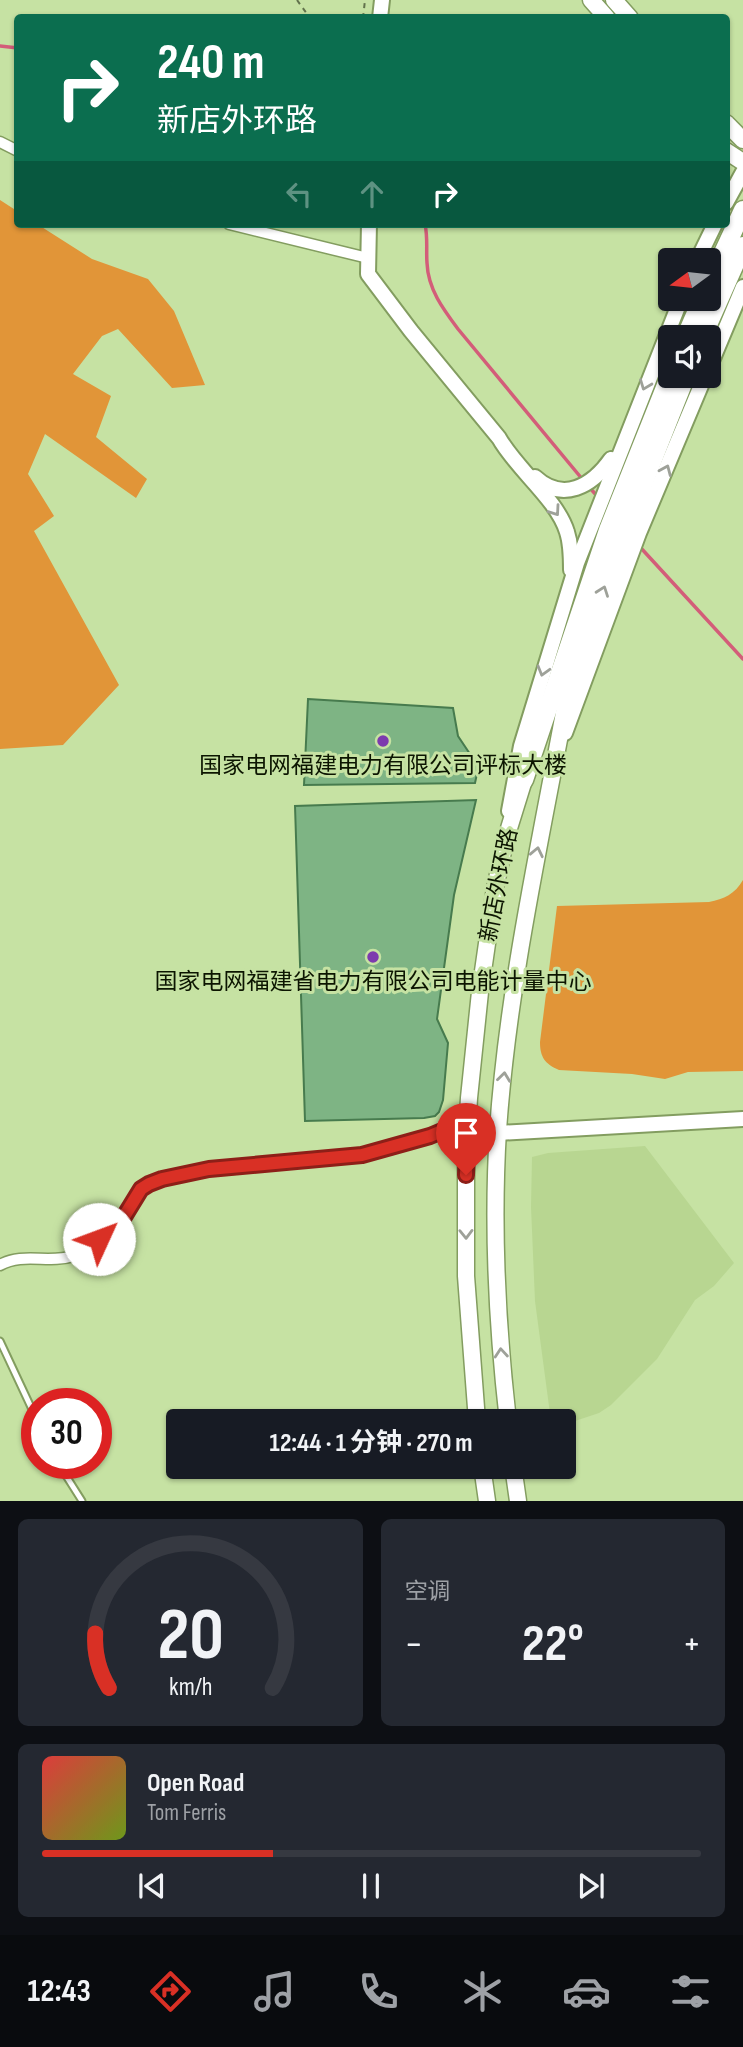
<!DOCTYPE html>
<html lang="zh">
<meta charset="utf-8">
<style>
body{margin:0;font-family:"Sofia Sans Condensed","Noto Sans SC",sans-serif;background:#242831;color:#f1f3f6;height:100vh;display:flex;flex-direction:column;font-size:26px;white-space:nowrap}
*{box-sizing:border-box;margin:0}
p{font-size:23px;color:#9ea1a6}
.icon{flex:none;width:38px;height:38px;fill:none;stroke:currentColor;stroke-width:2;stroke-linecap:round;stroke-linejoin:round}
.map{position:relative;height:1501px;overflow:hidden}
.sheet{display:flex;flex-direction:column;gap:18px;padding:18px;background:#0d0f14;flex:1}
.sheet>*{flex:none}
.top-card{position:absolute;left:14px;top:14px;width:716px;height:214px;border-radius:7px;box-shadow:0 2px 5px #0004;background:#0b6e4f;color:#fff;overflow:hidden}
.needle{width:46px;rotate:255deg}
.controls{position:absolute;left:658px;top:248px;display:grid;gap:14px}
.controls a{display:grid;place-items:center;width:63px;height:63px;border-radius:7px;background:#171b24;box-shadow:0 2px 5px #0004;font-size:35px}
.speed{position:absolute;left:21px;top:1388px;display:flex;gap:14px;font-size:35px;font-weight:700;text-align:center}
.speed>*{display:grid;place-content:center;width:91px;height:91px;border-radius:50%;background:#171b24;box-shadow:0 2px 5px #0004;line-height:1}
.speed .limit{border:10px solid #d22;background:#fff;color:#111}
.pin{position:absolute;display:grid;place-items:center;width:60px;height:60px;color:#fff;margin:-72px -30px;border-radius:50% 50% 50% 0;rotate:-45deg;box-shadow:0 0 7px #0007}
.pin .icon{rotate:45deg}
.me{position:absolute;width:77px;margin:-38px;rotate:47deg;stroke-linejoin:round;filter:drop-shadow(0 0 5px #0008)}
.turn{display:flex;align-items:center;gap:24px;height:147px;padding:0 28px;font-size:32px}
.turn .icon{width:91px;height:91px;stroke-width:2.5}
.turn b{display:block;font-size:49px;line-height:60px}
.lanes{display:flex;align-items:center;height:66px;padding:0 28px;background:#0003;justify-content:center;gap:35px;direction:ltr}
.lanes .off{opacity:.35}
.big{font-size:52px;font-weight:700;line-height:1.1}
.sheet .card{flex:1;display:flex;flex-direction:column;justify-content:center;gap:10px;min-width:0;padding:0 24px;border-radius:10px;background:#242831}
.sheet .dial{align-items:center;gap:0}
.dial svg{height:182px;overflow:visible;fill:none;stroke:#363941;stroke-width:7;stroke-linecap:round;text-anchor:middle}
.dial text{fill:#f1f3f6;stroke:none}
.song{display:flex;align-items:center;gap:21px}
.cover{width:84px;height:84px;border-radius:10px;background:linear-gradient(135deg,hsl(0 70% 55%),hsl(80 70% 35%))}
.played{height:7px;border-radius:4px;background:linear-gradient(90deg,#d93025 35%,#363941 35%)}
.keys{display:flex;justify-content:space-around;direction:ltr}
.heat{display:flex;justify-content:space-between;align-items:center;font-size:38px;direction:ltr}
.sheet .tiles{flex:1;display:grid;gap:18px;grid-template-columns:1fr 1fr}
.card:last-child{grid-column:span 2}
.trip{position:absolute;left:166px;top:1409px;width:410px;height:70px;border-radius:7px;background:#171b24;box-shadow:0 2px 5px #0004;font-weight:700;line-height:70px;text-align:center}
.tab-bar{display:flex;height:112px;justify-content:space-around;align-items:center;background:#090b0e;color:#9ea1a6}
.tab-bar .icon{width:49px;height:49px}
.tab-bar .current{color:#d93025}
.tab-bar b{font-size:32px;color:#f1f3f6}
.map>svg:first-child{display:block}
.built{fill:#b8d691}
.green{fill:#e19538}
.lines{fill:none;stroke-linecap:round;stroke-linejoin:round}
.stream{stroke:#d35d79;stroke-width:3.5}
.building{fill:#7eb484;stroke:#477b4e;stroke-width:2}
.lane-casing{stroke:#839d60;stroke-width:9}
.street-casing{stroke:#839d60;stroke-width:13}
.secondary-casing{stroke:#839d60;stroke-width:18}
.primary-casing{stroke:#839d60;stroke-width:19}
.highway-casing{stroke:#839d60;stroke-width:21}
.path{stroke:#62734c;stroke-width:2;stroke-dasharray:5 5;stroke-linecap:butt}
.lane{stroke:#fff;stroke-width:5}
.street{stroke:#fff;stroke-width:10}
.secondary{stroke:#fff;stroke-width:14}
.primary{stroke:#fff;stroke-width:16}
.highway{stroke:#fff;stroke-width:18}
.oneway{stroke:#9ea199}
.route-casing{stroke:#8d1f18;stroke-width:18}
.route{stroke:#d93025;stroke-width:12}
.poi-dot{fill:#7d3aae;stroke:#c6e2a3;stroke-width:2.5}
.labels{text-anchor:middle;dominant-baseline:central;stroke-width:6;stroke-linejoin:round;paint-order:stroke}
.poi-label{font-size:23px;fill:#0c1501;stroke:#c6e2a3}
.street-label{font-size:23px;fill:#0c1501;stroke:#c6e2a3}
</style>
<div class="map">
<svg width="743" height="1501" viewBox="0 0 743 1501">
<rect width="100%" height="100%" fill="#c6e2a3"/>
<path class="built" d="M 645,1146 L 734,1263 L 714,1286 L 695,1300 L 657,1359 L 611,1405 L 599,1413 L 566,1424 L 564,1425 L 564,1421 L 551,1421 L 535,1301 L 531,1207 L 532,1157 L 548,1153 Z"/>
<g class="green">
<path d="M 0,200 L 17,211 L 18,224 L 37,224 L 92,259 L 148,279 L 174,311 L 205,385 L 172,388 L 118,329 L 102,336 L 73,374 L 111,396 L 96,437 L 147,479 L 136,498 L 45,434 L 28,474 L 54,516 L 34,531 L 119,685 L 63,745 L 0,749 Z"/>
<path d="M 743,880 L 743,1071 L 688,1072 L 665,1079 L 632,1074 L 559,1070 C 545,1064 540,1057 540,1042 L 557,906 L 709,902 C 724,899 735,894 743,880 Z"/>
</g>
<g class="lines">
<g class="stream">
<path d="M 0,46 L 18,48"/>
<path d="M 425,224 C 428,238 426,250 427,263 C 428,289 443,309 458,329 L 583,480"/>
<path d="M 588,486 L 599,498"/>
<path d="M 640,547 L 743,659"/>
</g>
</g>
<g class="building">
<path d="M 308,699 L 453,708 L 458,736 L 470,754 L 480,760 L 475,783 L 304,785 Z"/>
<path d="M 476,800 L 454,895 L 437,1019 L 448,1043 L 443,1100 L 439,1112 L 435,1116 L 424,1118 L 305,1121 L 295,806 Z"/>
</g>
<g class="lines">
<g class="lane-casing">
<g id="lane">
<path d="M 0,1341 L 37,1420"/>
<path d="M 58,1463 L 82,1501"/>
</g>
</g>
<g class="street-casing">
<g id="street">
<path d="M 0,142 L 18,151"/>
<path d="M 229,224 L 368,258"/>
<path d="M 0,1265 C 23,1252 49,1264 73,1256 C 87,1251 111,1233 120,1221 C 135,1203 135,1188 160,1180 C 218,1160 290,1164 351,1157 C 391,1152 430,1136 468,1120"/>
</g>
</g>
<g class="secondary-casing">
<g id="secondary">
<path d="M 380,18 L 382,0"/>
<path d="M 726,203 L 743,172"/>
<path d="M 369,224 L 368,274 L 411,331 L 499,438 C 516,469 557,499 567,532 C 571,544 571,557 571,570"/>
<path d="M 697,261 L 715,224"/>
<path d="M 709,368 L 743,287"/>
<path d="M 535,477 C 563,503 592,486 611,459"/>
<path d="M 565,733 L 639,533 L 705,376"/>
<path d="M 509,811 L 521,746 L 577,563 L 681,299"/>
<path d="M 498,1133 L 743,1119"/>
</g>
</g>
<g class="primary-casing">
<g id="primary">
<path d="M 591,0 L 607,18"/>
<path d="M 614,0 L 630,18"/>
<path d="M 726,123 L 743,140"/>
<path d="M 726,151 L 743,162"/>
<path d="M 477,1421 L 466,1276 L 466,1148 L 469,1098 L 480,992 L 495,888 L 506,838 L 524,780"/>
<path d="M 508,1421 C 497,1325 492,1227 498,1130 C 508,986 540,844 566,702"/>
<path d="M 482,1466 L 487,1501"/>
<path d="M 513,1466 L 518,1501"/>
</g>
</g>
<g class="highway-casing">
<g id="highway">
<path d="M 709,283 L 743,210"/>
<path d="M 685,338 L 702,299"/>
<path d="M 702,338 L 743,246"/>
<path d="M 566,702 C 600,591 643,484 686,376"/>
<path d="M 524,780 L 608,530 L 670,375"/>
</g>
</g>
<g class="path">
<path d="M 297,0 L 310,18"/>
<path d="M 363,18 L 365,0"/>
</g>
<use href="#lane" class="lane"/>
<use href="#street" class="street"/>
<use href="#secondary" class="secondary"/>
<use href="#primary" class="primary"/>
<use href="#highway" class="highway"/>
</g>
<defs><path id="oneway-chevron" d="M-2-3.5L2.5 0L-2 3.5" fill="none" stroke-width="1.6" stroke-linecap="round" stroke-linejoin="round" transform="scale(1.75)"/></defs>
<g class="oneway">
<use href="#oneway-chevron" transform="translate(645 385) rotate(111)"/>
<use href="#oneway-chevron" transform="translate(666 470) rotate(-67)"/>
<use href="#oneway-chevron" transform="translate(555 511) rotate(55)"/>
<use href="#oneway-chevron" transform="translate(603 591) rotate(-70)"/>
<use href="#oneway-chevron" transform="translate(543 671) rotate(106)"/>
<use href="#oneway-chevron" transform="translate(537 852) rotate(-78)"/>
<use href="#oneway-chevron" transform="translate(504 1077) rotate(-83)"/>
<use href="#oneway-chevron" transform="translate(466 1234) rotate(89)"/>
<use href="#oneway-chevron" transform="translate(501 1353) rotate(-95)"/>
</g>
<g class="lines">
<g class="route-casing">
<path id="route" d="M 99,1239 L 122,1220 L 141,1189 L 149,1184 L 162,1179 L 209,1169 L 362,1155 L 430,1136 L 468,1120 L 466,1175"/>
</g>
<use href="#route" class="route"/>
</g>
<g class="poi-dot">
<circle cx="383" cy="741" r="7"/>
<circle cx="373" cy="957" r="7"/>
</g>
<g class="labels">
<g class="poi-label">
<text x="383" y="766">国家电网福建电力有限公司评标大楼</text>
<text x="373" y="982">国家电网福建省电力有限公司电能计量中心</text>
</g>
<g class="street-label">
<text transform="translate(499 885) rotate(-79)">新店外环路</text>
</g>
</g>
</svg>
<div class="controls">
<a><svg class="needle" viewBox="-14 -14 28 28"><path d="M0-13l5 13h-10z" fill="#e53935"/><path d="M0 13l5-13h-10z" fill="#9ea1a6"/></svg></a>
<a><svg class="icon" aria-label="sound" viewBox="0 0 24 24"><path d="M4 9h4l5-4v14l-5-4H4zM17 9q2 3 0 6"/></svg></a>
</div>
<div class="speed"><div class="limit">30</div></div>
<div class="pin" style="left:466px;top:1175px;background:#d93025"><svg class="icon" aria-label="arrive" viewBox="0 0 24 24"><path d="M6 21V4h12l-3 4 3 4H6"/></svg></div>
<svg class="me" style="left:99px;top:1239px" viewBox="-20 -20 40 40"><circle r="19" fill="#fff"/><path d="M0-13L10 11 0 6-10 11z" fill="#d93025"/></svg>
<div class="trip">12:44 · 1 分钟 · 270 m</div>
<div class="top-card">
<div class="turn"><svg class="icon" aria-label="right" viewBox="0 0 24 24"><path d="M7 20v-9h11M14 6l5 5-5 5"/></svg><div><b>240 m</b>新店外环路</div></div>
<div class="lanes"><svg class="icon off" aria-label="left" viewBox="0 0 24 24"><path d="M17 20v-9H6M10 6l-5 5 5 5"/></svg><svg class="icon off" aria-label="ahead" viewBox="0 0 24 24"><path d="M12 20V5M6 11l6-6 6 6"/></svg><svg class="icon" aria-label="right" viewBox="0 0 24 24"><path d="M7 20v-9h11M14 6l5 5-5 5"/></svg></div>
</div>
</div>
<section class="sheet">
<div class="tiles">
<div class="card dial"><svg viewBox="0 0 100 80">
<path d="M14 69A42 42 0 1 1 86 69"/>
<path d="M14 69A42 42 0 0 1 8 45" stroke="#d93025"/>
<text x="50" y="56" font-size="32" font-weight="700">20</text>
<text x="50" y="72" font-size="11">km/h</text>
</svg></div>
<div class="card"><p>空调</p>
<div class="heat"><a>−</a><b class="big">22°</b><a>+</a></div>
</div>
<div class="card">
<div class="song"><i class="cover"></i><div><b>Open Road</b><p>Tom Ferris</p></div></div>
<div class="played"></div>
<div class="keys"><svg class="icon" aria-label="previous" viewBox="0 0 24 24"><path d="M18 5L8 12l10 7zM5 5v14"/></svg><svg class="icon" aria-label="pause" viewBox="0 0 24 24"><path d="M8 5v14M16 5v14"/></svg><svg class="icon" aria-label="next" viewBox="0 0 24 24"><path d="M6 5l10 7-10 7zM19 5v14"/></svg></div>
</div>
</div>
</section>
<nav class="tab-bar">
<b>12:43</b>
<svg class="icon current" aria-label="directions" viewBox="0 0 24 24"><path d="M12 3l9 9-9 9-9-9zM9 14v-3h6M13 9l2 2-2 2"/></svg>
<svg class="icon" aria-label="music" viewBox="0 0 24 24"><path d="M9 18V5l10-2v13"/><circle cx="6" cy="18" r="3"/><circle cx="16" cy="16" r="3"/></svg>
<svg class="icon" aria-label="phone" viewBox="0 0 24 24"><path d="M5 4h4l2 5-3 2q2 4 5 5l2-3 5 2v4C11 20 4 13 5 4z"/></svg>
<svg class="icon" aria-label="climate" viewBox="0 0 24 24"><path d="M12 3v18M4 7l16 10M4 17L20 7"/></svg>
<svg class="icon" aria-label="car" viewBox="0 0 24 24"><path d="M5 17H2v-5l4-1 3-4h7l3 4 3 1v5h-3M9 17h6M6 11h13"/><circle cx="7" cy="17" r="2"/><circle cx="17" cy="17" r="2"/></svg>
<svg class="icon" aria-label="filters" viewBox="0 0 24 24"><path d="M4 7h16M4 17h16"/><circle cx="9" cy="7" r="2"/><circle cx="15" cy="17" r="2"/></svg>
</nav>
